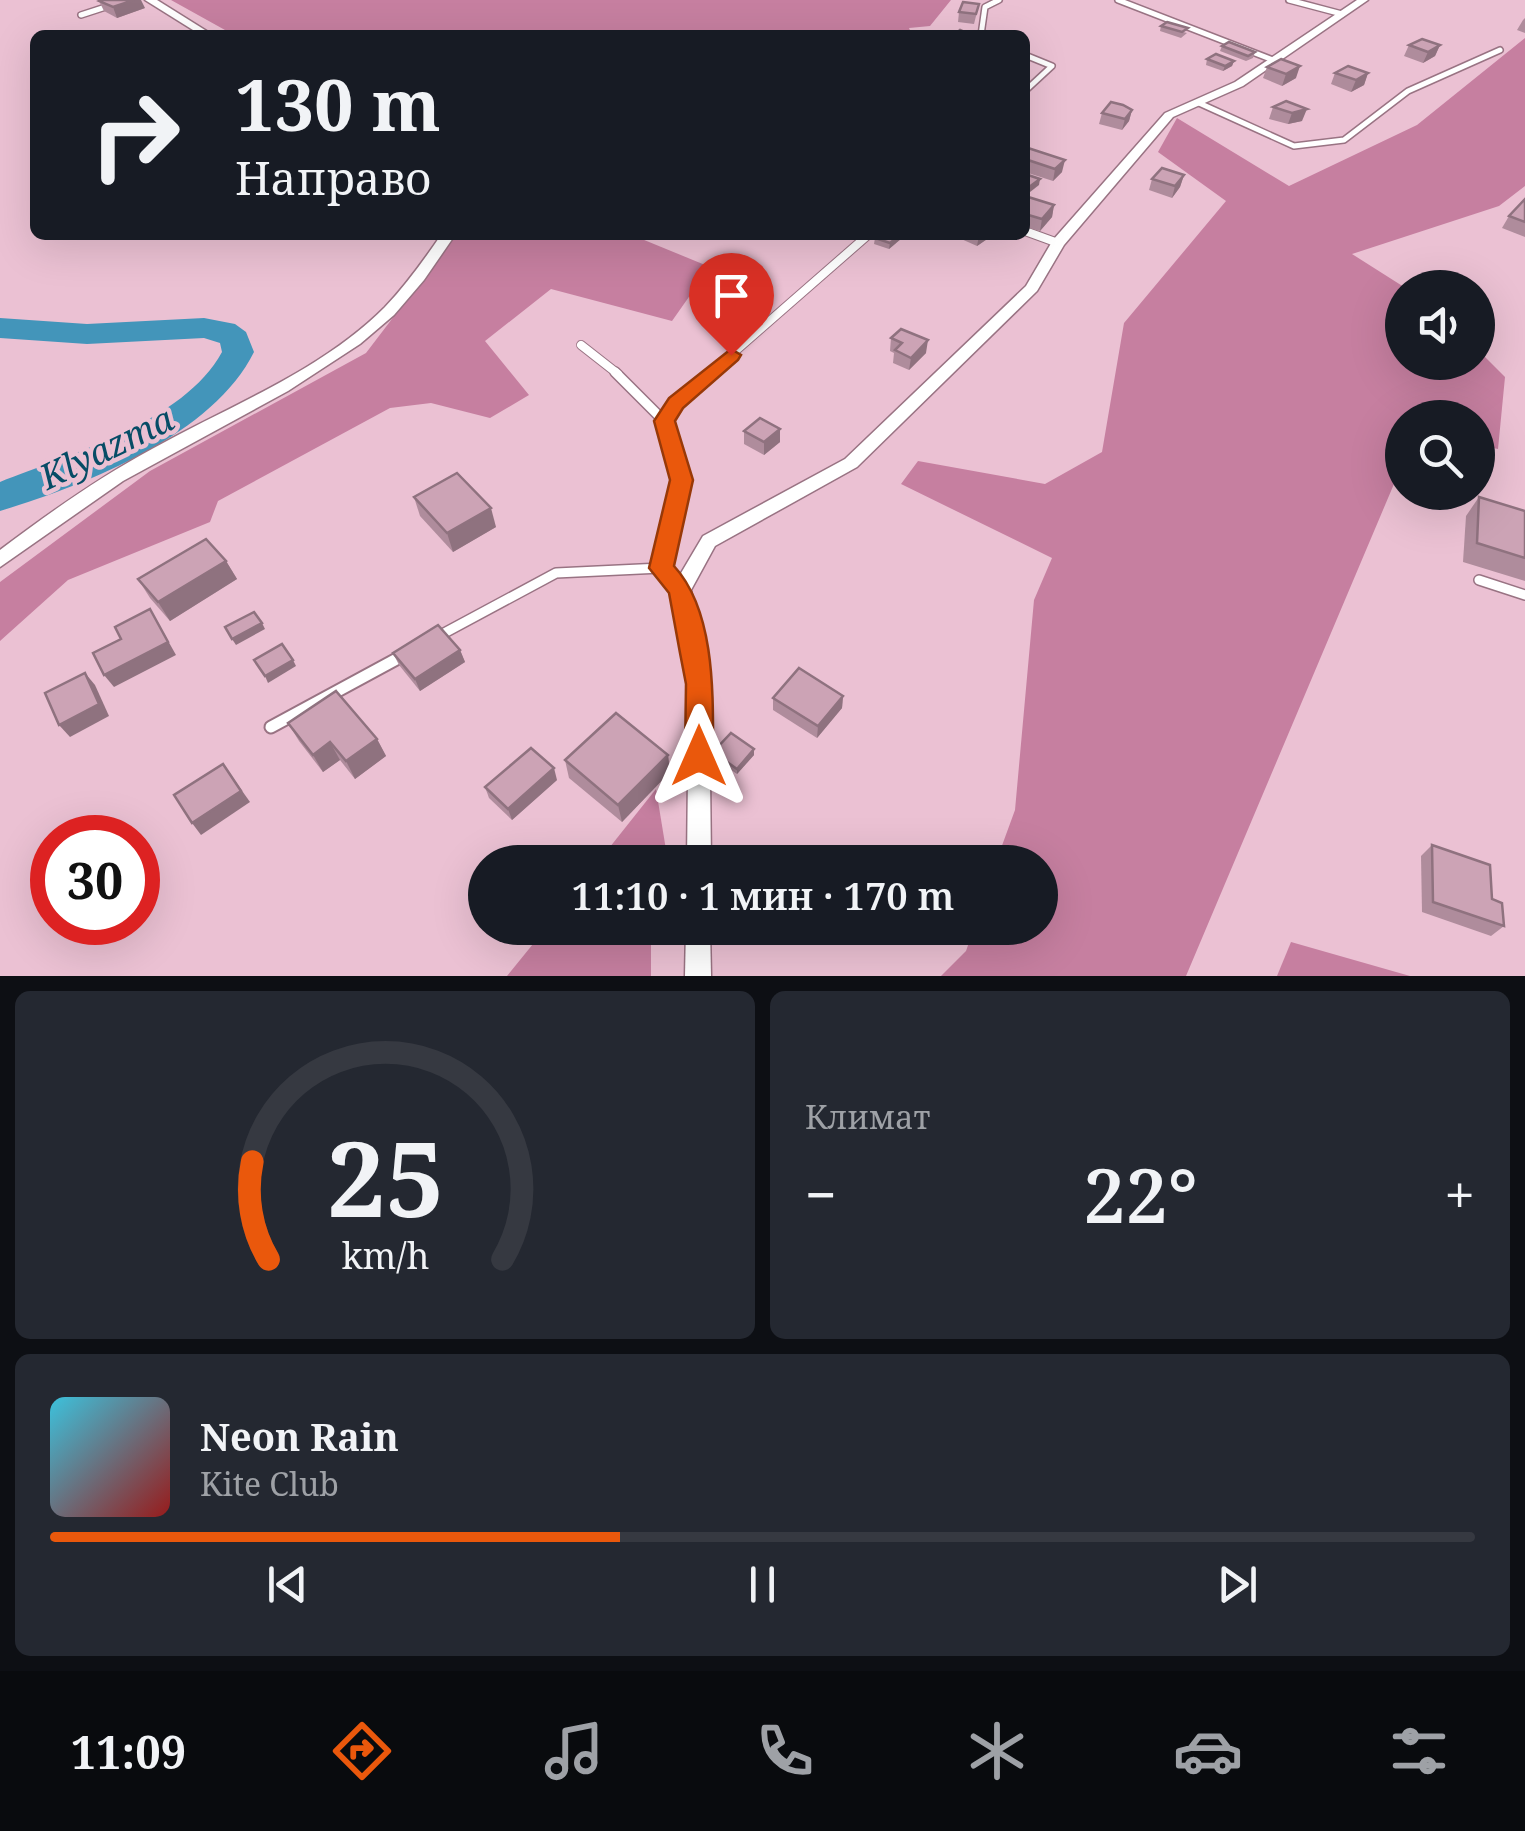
<!DOCTYPE html>
<html lang="ru">
<meta charset="utf-8">
<style>
body{margin:0;font-family:"Noto Serif",serif;background:#242831;color:#f1f3f6;height:100vh;display:flex;flex-direction:column;font-size:38px;white-space:nowrap}
*{box-sizing:border-box;margin:0}
p{font-size:32px;color:#9ea1a6}
.icon{flex:none;width:55px;height:55px;fill:none;stroke:currentColor;stroke-width:2;stroke-linecap:round;stroke-linejoin:round}
.map{position:relative;height:976px;overflow:hidden}
.details{display:flex;flex-direction:column;gap:15px;padding:15px;background:#0d0f14;flex:1}
.details>*{flex:none}
.top-card{position:absolute;left:30px;top:30px;width:1000px;height:210px;border-radius:15px;box-shadow:0 10px 40px #0002;background:#171b24;color:#f1f3f6;overflow:hidden}
.controls{position:absolute;left:1385px;top:270px;display:grid;gap:20px}
.controls a{display:grid;place-items:center;width:110px;height:110px;border-radius:50%;background:#171b24;box-shadow:0 10px 40px #0002;font-size:50px}
.speed{position:absolute;left:30px;top:815px;display:flex;gap:20px;font-size:50px;font-weight:700;text-align:center}
.speed>*{display:grid;place-content:center;width:130px;height:130px;border-radius:50%;background:#171b24;box-shadow:0 10px 40px #0002;line-height:1}
.speed .limit{border:15px solid #d22;background:#fff;color:#111}
.pin{position:absolute;display:grid;place-items:center;width:85px;height:85px;color:#fff;margin:-102px -42px;border-radius:50% 50% 50% 0;rotate:-45deg;box-shadow:0 0 10px #0007}
.pin .icon{rotate:45deg}
.me{position:absolute;width:110px;margin:-55px;rotate:0deg;stroke-linejoin:round;filter:drop-shadow(0 0 8px #0008)}
.turn{display:flex;align-items:center;gap:35px;height:210px;padding:0 40px;font-size:45px}
.turn .icon{width:130px;height:130px;stroke-width:2.5}
.turn b{display:block;font-size:70px;line-height:85px}
.big{font-size:75px;font-weight:600;line-height:1.1}
.details .widget{flex:1;display:flex;flex-direction:column;justify-content:center;gap:15px;min-width:0;padding:0 35px;border-radius:15px;background:#242831}
.details .dial{align-items:center;gap:0}
.dial svg{height:260px;overflow:visible;fill:none;stroke:#363941;stroke-width:7;stroke-linecap:round;text-anchor:middle}
.dial text{fill:#f1f3f6;stroke:none}
.song{display:flex;align-items:center;gap:30px}
.cover{width:120px;height:120px;border-radius:15px;background:linear-gradient(135deg,hsl(190 70% 55%),hsl(0 70% 35%))}
.played{height:10px;border-radius:5px;background:linear-gradient(90deg,#ea580c 40%,#363941 40%)}
.keys{display:flex;justify-content:space-around;direction:ltr}
.heat{display:flex;justify-content:space-between;align-items:center;font-size:55px;direction:ltr}
.details .tiles{flex:1;display:grid;gap:15px;grid-template-columns:1fr 1fr}
.widget:last-child{grid-column:span 2}
.trip{position:absolute;left:468px;top:845px;width:590px;height:100px;border-radius:50px;background:#171b24;box-shadow:0 10px 40px #0002;font-weight:600;line-height:100px;text-align:center}
.dock{display:flex;height:160px;justify-content:space-around;align-items:center;background:#090b0e;color:#9ea1a6}
.dock .icon{width:70px;height:70px}
.dock .on{color:#ea580c}
.dock b{font-size:45px;color:#f1f3f6}
.map>svg:first-child{display:block}
.forest{fill:#c67fa0}
.lines{fill:none;stroke-linecap:round;stroke-linejoin:round}
.river{fill:#4395ba;fill-rule:evenodd}
.lane-far3-casing{stroke:#997383;stroke-width:8}
.lane-far2-casing{stroke:#997383;stroke-width:10}
.lane-far1-casing{stroke:#997383;stroke-width:12}
.lane-casing{stroke:#997383;stroke-width:15}
.street-casing{stroke:#997383;stroke-width:3}
.lane-far3{stroke:#fff;stroke-width:5}
.lane-far2{stroke:#fff;stroke-width:8}
.lane-far1{stroke:#fff;stroke-width:9}
.lane{stroke:#fff;stroke-width:11}
.street{fill:#fff;fill-rule:evenodd}
.wall{fill:#af8c9c}
.shaded-wall{fill:#8f727f}
.building{fill:#cca3b5;stroke:#8f727f;stroke-width:2.5}
.route{fill:#ea580c;stroke:#983908;stroke-width:2.5}
.labels{text-anchor:middle;dominant-baseline:central;stroke-width:9;stroke-linejoin:round;paint-order:stroke}
.water-label{font-size:35px;font-style:italic;fill:#064c66;stroke:#ebc1d3}
</style>
<div class="map">
<svg width="1525" height="976" viewBox="0 0 1525 976">
<rect width="100%" height="100%" fill="#ebc1d3"/>
<g class="forest">
<path d="M 171,0 L 951,0 L 930,26 L 909,28 L 912,35 L 234,35 Z"/>
<path d="M 1525,38 L 1525,186 L 1499,206 L 1352,254 L 1404,287 L 1402,362 L 1478,362 L 1478,350 L 1505,377 L 1498,449 L 1478,445 L 1478,418 L 1402,418 L 1402,465 L 1186,976 L 941,976 L 966,951 L 974,928 L 1040,928 L 1040,862 L 996,862 L 1015,810 L 1034,600 L 1052,558 L 901,484 L 918,461 L 1045,484 L 1102,452 L 1124,323 L 1226,201 L 1158,152 L 1177,118 L 1289,186 L 1417,125 Z"/>
<path d="M 456,235 L 632,235 L 710,267 L 672,321 L 551,289 L 485,341 L 529,395 L 490,418 L 431,403 L 390,408 L 218,501 L 210,522 L 68,580 L 0,641 L 0,582 L 150,471 L 366,353 Z"/>
<path d="M 656,789 L 668,862 L 598,862 Z"/>
<path d="M 546,928 L 651,928 L 651,976 L 507,976 Z"/>
<path d="M 1291,942 L 1410,976 L 1277,976 Z"/>
</g>
<g class="lines">
<path class="river" d="M 0,318 L 87,324 L 204,318 L 235,324 L 246,332 L 254,352 C 213,435 86,485 0,511 L 0,482 C 70,454 184,422 222,352 L 220,343 L 204,338 L 87,344 L 0,338 Z"/>
<g class="lane-far3-casing">
<g id="lane-far3">
<path d="M 1118,0 L 1273,60"/>
<path d="M 1289,0 L 1342,14"/>
<path d="M 81,15 L 127,0"/>
<path d="M 981,35 L 985,7 L 999,0"/>
<path d="M 1025,55 L 1052,66 L 1025,91"/>
<path d="M 1199,103 L 1294,146 L 1344,140 L 1408,91 L 1500,50"/>
</g>
</g>
<g class="lane-far2-casing">
<g id="lane-far2">
<path d="M 1025,231 L 1058,243"/>
<path d="M 581,345 L 618,374"/>
<path d="M 709,374 L 868,235"/>
</g>
</g>
<g class="lane-far1-casing">
<g id="lane-far1">
<path d="M 615,372 L 664,421 L 682,481 L 661,568 L 681,590"/>
<path d="M 664,421 L 676,403 L 712,372"/>
<path d="M 1479,580 L 1525,595"/>
<path d="M 435,638 L 556,573 L 661,568"/>
</g>
</g>
<g class="lane-casing">
<path id="lane" d="M 271,727 L 404,655"/>
</g>
<g class="street-casing">
<g id="street">
<path d="M 145,0 L 157,0 L 213,35 L 201,35 Z"/>
<path d="M 1357,0 L 1368,0 L 1243,86 L 1173,117 L 1064,245 L 1037,291 L 857,467 L 715,546 L 691,590 L 709,685 L 711,862 L 687,862 L 689,685 L 671,590 L 703,536 L 845,459 L 1026,286 L 1053,240 L 1165,113 L 1235,82 Z"/>
<path d="M 441,235 L 455,235 L 424,280 L 394,315 L 360,344 L 288,391 L 123,481 L 0,567 L 0,550 C 49,513 98,478 152,449 C 231,405 320,372 385,307 C 406,285 424,260 441,235 Z"/>
<path d="M 686,928 L 710,928 L 711,976 L 685,976 Z"/>
</g>
</g>
<use href="#lane-far3" class="lane-far3"/>
<use href="#lane-far2" class="lane-far2"/>
<use href="#lane-far1" class="lane-far1"/>
<use href="#lane" class="lane"/>
<use href="#street" class="street"/>
</g>
<g class="wall">
<path d="M 99,1 L 145,8 L 117,18 L 104,11 Z"/>
<path d="M 979,4 L 974,24 L 958,22 L 959,12 Z"/>
<path d="M 1525,18 L 1525,33 L 1517,30 L 1523,20 Z"/>
<path d="M 1161,26 L 1187,33 L 1181,38 L 1160,31 Z"/>
<path d="M 1409,45 L 1440,45 L 1435,56 L 1423,63 L 1404,56 Z"/>
<path d="M 1222,46 L 1255,52 L 1253,58 L 1246,61 L 1220,51 Z"/>
<path d="M 1207,59 L 1234,61 L 1232,66 L 1223,71 L 1206,65 Z"/>
<path d="M 1267,67 L 1296,78 L 1282,86 L 1263,78 Z"/>
<path d="M 1335,73 L 1368,73 L 1364,85 L 1351,92 L 1331,84 Z"/>
<path d="M 1286,101 L 1302,121 L 1288,124 L 1269,119 L 1273,107 Z"/>
<path d="M 1132,110 L 1129,121 L 1122,130 L 1099,124 L 1102,113 Z"/>
<path d="M 1025,151 L 1062,172 L 1053,181 L 1025,172 Z"/>
<path d="M 1184,175 L 1180,187 L 1172,198 L 1149,190 L 1152,179 Z"/>
<path d="M 1025,196 L 1054,205 L 1052,217 L 1040,231 L 1025,227 Z"/>
<path d="M 1525,199 L 1525,237 L 1502,228 L 1509,216 Z"/>
<path d="M 959,235 L 993,235 L 977,246 L 959,238 Z"/>
<path d="M 875,238 L 902,238 L 889,249 L 874,244 Z"/>
<path d="M 891,338 L 926,353 L 909,370 L 893,363 L 894,353 L 890,351 Z"/>
<path d="M 744,431 L 780,442 L 764,455 L 744,444 Z"/>
<path d="M 414,497 L 496,527 L 453,552 L 420,516 Z"/>
<path d="M 1479,497 L 1525,511 L 1525,581 L 1463,562 L 1466,516 Z"/>
<path d="M 226,561 L 237,579 L 170,621 L 150,598 L 138,579 Z"/>
<path d="M 460,650 L 465,662 L 420,691 L 399,665 L 393,653 Z"/>
<path d="M 843,696 L 842,708 L 817,738 L 773,710 L 773,698 Z"/>
<path d="M 288,723 L 377,739 L 386,756 L 355,779 L 340,760 L 323,772 L 299,741 Z"/>
<path d="M 713,752 L 754,755 L 737,774 L 714,758 Z"/>
<path d="M 668,755 L 670,772 L 622,822 L 569,778 L 565,760 Z"/>
<path d="M 557,780 L 512,820 L 489,798 L 485,787 Z"/>
<path d="M 1432,845 L 1492,899 L 1504,926 L 1491,936 L 1422,912 L 1421,856 Z"/>
</g>
<g class="shaded-wall">
<path d="M 134,0 L 141,0 L 145,8 L 117,18 L 113,7 Z"/>
<path d="M 1440,45 L 1435,56 L 1423,63 L 1428,52 Z"/>
<path d="M 1234,61 L 1232,66 L 1223,71 L 1225,66 Z"/>
<path d="M 1300,66 L 1296,78 L 1282,86 L 1286,74 Z"/>
<path d="M 1368,73 L 1364,85 L 1351,92 L 1356,80 Z"/>
<path d="M 1307,109 L 1302,121 L 1288,124 L 1292,113 Z"/>
<path d="M 1132,110 L 1129,121 L 1122,130 L 1125,119 Z"/>
<path d="M 1065,160 L 1062,172 L 1053,181 L 1055,169 Z"/>
<path d="M 1184,175 L 1180,187 L 1172,198 L 1175,186 Z"/>
<path d="M 1040,179 L 1039,185 L 1025,196 L 1025,190 Z"/>
<path d="M 1054,205 L 1052,217 L 1040,231 L 1042,219 Z"/>
<path d="M 900,235 L 903,235 L 902,238 L 889,249 L 890,243 Z"/>
<path d="M 979,235 L 993,235 L 977,246 Z"/>
<path d="M 928,340 L 926,353 L 909,370 L 911,358 Z"/>
<path d="M 780,429 L 780,442 L 764,455 L 764,442 Z"/>
<path d="M 491,508 L 496,527 L 453,552 L 447,533 Z"/>
<path d="M 226,561 L 237,579 L 170,621 L 158,602 Z"/>
<path d="M 150,609 L 176,655 L 114,687 L 104,675 Z"/>
<path d="M 262,623 L 265,629 L 236,645 L 232,639 Z"/>
<path d="M 460,650 L 465,662 L 420,691 L 415,679 Z"/>
<path d="M 293,660 L 296,666 L 268,683 L 265,676 Z"/>
<path d="M 85,673 L 95,685 L 109,716 L 70,737 L 59,725 Z"/>
<path d="M 843,696 L 842,708 L 817,738 L 818,726 Z"/>
<path d="M 377,739 L 386,756 L 355,779 L 346,761 Z"/>
<path d="M 330,742 L 340,760 L 323,772 L 313,755 Z"/>
<path d="M 754,749 L 754,755 L 737,774 L 737,769 Z"/>
<path d="M 668,755 L 670,772 L 622,822 L 618,805 Z"/>
<path d="M 223,764 L 250,802 L 201,835 L 192,823 Z"/>
<path d="M 554,768 L 557,780 L 512,820 L 508,809 Z"/>
</g>
<g class="building">
<path d="M 101,0 L 134,0 L 113,7 L 99,1 Z"/>
<path d="M 963,2 L 979,4 L 976,14 L 959,12 Z"/>
<path d="M 1167,22 L 1188,28 L 1182,32 L 1161,26 Z"/>
<path d="M 960,30 L 971,35 L 954,35 Z"/>
<path d="M 1422,39 L 1440,45 L 1428,52 L 1409,45 Z"/>
<path d="M 1229,42 L 1255,52 L 1248,56 L 1222,46 Z"/>
<path d="M 1216,54 L 1234,61 L 1225,66 L 1207,59 Z"/>
<path d="M 1281,59 L 1300,66 L 1286,74 L 1267,67 Z"/>
<path d="M 1348,66 L 1368,73 L 1356,80 L 1335,73 Z"/>
<path d="M 1286,101 L 1307,109 L 1292,113 L 1273,107 Z"/>
<path d="M 1111,102 L 1123,105 L 1132,110 L 1125,119 L 1102,113 Z"/>
<path d="M 1028,148 L 1065,160 L 1055,169 L 1025,159 L 1025,151 Z"/>
<path d="M 1162,168 L 1184,175 L 1175,186 L 1152,179 Z"/>
<path d="M 1025,174 L 1040,179 L 1025,190 Z"/>
<path d="M 1025,196 L 1054,205 L 1042,219 L 1025,214 Z"/>
<path d="M 1525,199 L 1525,222 L 1509,216 Z"/>
<path d="M 878,235 L 900,235 L 890,243 L 875,238 Z"/>
<path d="M 901,329 L 928,340 L 911,358 L 895,350 L 902,343 L 891,338 Z"/>
<path d="M 760,418 L 780,429 L 764,442 L 744,431 Z"/>
<path d="M 457,473 L 491,508 L 447,533 L 414,497 Z"/>
<path d="M 1479,497 L 1525,511 L 1525,558 L 1477,543 Z"/>
<path d="M 206,539 L 226,561 L 158,602 L 138,579 Z"/>
<path d="M 150,609 L 168,642 L 104,675 L 93,653 L 121,639 L 115,627 Z"/>
<path d="M 254,612 L 262,623 L 232,639 L 225,627 Z"/>
<path d="M 438,625 L 460,650 L 415,679 L 393,653 Z"/>
<path d="M 282,644 L 293,660 L 265,676 L 254,660 Z"/>
<path d="M 799,668 L 843,696 L 818,726 L 773,698 Z"/>
<path d="M 85,673 L 99,704 L 59,725 L 45,693 Z"/>
<path d="M 336,691 L 377,739 L 346,761 L 330,742 L 313,755 L 288,723 Z"/>
<path d="M 616,713 L 668,755 L 618,805 L 565,760 Z"/>
<path d="M 731,733 L 754,749 L 737,769 L 713,752 Z"/>
<path d="M 531,748 L 554,768 L 508,809 L 485,787 Z"/>
<path d="M 223,764 L 241,791 L 192,823 L 174,795 Z"/>
<path d="M 1432,845 L 1490,865 L 1492,899 L 1502,903 L 1504,926 L 1433,902 Z"/>
</g>
<path class="route" d="M 731,349 L 741,355 L 738,360 L 683,408 L 675,421 L 693,480 L 674,566 C 716,612 713,696 713,756 L 709,765 L 699,768 L 689,765 L 685,756 L 686,684 L 680,653 L 669,593 L 649,568 L 670,480 L 654,421 L 669,398 Z"/>
<g class="labels">
<g class="water-label">
<text transform="translate(106 447) rotate(-26)">Klyazma</text>
</g>
</g>
</svg>
<div class="controls">
<a><svg class="icon" aria-label="sound" viewBox="0 0 24 24"><path d="M4 9h4l5-4v14l-5-4H4zM17 9q2 3 0 6"/></svg></a>
<a><svg class="icon" aria-label="search" viewBox="0 0 24 24"><circle cx="10" cy="10" r="6"/><path d="M15 15l6 6"/></svg></a>
</div>
<div class="speed"><div class="limit">30</div></div>
<div class="pin" style="left:731px;top:355px;background:#d93025"><svg class="icon" aria-label="arrive" viewBox="0 0 24 24"><path d="M6 21V4h12l-3 4 3 4H6"/></svg></div>
<svg class="me" style="left:699px;top:756px" viewBox="-20 -20 40 40"><path d="M0-17L14 15 0 8-14 15z" fill="#ea580c" stroke="#fff" stroke-width="4"/></svg>
<div class="trip">11:10 · 1 мин · 170 m</div>
<div class="top-card">
<div class="turn"><svg class="icon" aria-label="right" viewBox="0 0 24 24"><path d="M7 20v-9h11M14 6l5 5-5 5"/></svg><div><b>130 m</b>Направо</div></div>
</div>
</div>
<section class="details">
<div class="tiles">
<div class="widget dial"><svg viewBox="0 0 100 80">
<path d="M14 69A42 42 0 1 1 86 69"/>
<path d="M14 69A42 42 0 0 1 9 39" stroke="#ea580c"/>
<text x="50" y="56" font-size="32" font-weight="700">25</text>
<text x="50" y="72" font-size="11">km/h</text>
</svg></div>
<div class="widget"><p>Климат</p>
<div class="heat"><a>−</a><b class="big">22°</b><a>+</a></div>
</div>
<div class="widget">
<div class="song"><i class="cover"></i><div><b>Neon Rain</b><p>Kite Club</p></div></div>
<div class="played"></div>
<div class="keys"><svg class="icon" aria-label="previous" viewBox="0 0 24 24"><path d="M18 5L8 12l10 7zM5 5v14"/></svg><svg class="icon" aria-label="pause" viewBox="0 0 24 24"><path d="M8 5v14M16 5v14"/></svg><svg class="icon" aria-label="next" viewBox="0 0 24 24"><path d="M6 5l10 7-10 7zM19 5v14"/></svg></div>
</div>
</div>
</section>
<nav class="dock">
<b>11:09</b>
<svg class="icon on" aria-label="directions" viewBox="0 0 24 24"><path d="M12 3l9 9-9 9-9-9zM9 14v-3h6M13 9l2 2-2 2"/></svg>
<svg class="icon" aria-label="music" viewBox="0 0 24 24"><path d="M9 18V5l10-2v13"/><circle cx="6" cy="18" r="3"/><circle cx="16" cy="16" r="3"/></svg>
<svg class="icon" aria-label="phone" viewBox="0 0 24 24"><path d="M5 4h4l2 5-3 2q2 4 5 5l2-3 5 2v4C11 20 4 13 5 4z"/></svg>
<svg class="icon" aria-label="climate" viewBox="0 0 24 24"><path d="M12 3v18M4 7l16 10M4 17L20 7"/></svg>
<svg class="icon" aria-label="car" viewBox="0 0 24 24"><path d="M5 17H2v-5l4-1 3-4h7l3 4 3 1v5h-3M9 17h6M6 11h13"/><circle cx="7" cy="17" r="2"/><circle cx="17" cy="17" r="2"/></svg>
<svg class="icon" aria-label="filters" viewBox="0 0 24 24"><path d="M4 7h16M4 17h16"/><circle cx="9" cy="7" r="2"/><circle cx="15" cy="17" r="2"/></svg>
</nav>
